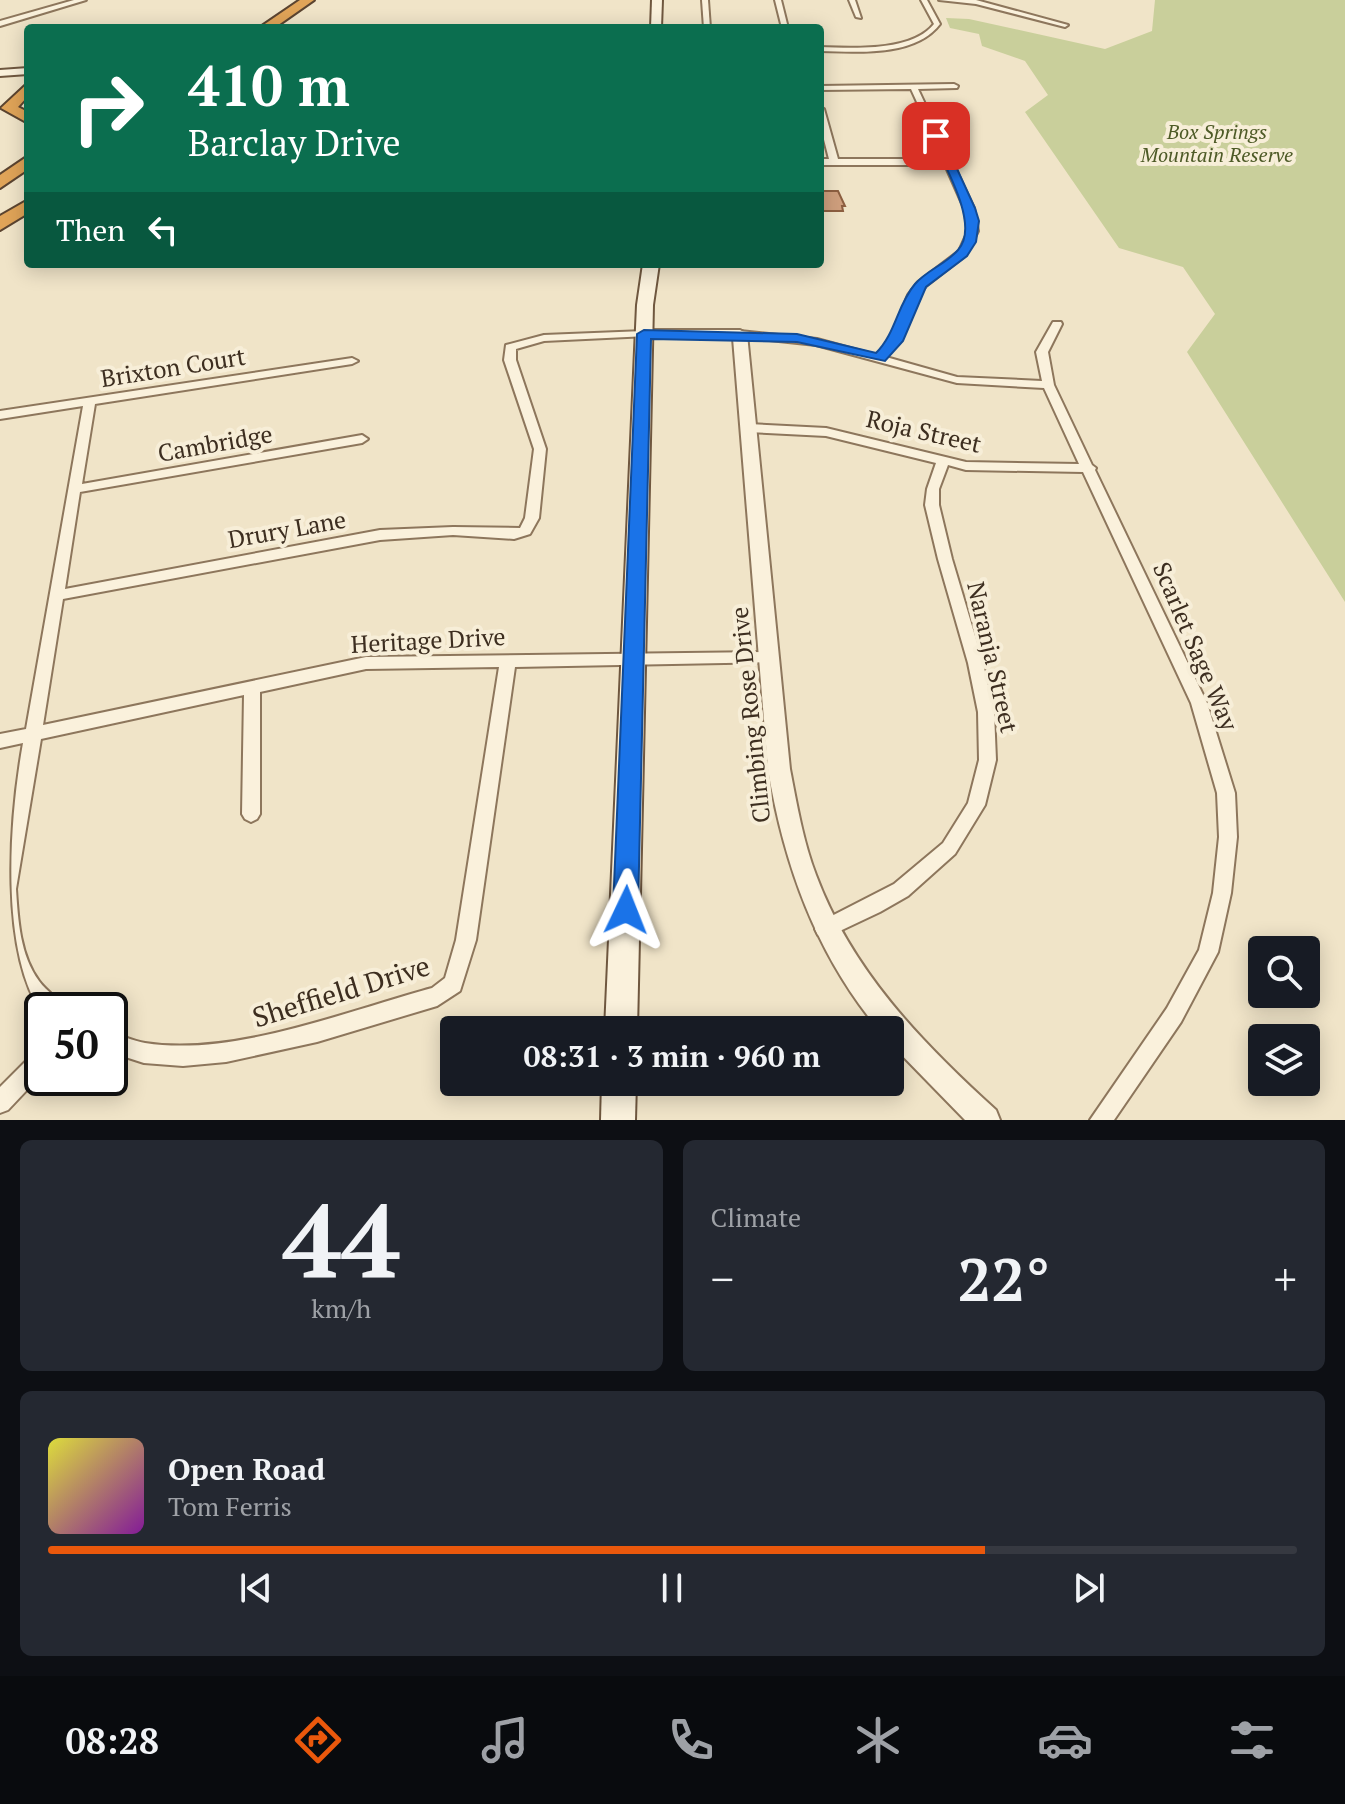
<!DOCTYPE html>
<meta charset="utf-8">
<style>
body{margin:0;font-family:"PT Serif",serif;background:#242831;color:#f1f3f6;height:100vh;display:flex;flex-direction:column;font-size:30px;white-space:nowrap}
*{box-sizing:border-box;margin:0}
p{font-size:26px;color:#9ea1a6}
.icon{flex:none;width:44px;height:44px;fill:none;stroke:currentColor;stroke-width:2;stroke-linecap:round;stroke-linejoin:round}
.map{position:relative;height:1120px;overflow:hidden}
.sheet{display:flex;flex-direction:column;gap:20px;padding:20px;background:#0d0f14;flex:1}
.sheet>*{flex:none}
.banner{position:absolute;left:24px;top:24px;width:800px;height:244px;border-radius:8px;box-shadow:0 4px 20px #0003;background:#0b6e4f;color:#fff;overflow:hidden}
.buttons{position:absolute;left:1248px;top:936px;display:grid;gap:16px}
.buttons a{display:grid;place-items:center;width:72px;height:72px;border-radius:8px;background:#171b24;box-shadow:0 4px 20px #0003;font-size:40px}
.speed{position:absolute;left:24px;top:992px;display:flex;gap:16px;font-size:40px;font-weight:700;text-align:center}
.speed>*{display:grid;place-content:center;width:104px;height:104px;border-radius:50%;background:#171b24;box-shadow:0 4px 20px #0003;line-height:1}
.speed .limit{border:4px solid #111;border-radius:12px;background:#fff;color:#111}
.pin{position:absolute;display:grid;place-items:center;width:68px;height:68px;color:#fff;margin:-34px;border-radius:16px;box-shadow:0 4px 12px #0006}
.me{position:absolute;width:88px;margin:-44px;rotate:2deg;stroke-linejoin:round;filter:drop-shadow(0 0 6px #0008)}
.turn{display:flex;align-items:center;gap:28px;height:168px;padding:0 32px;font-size:36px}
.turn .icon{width:104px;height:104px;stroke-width:2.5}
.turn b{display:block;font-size:56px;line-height:68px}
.then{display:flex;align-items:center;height:76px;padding:0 32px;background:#0003;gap:16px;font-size:30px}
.big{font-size:60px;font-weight:800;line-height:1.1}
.sheet .widget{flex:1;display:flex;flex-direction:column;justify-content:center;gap:12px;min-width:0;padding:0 28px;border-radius:12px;background:#242831}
.sheet .dial{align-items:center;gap:0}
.dial b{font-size:104px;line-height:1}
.song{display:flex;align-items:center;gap:24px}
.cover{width:96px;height:96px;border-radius:12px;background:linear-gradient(135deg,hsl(60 70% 55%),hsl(290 70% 35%))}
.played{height:8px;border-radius:4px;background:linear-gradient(90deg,#ea580c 75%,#363941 75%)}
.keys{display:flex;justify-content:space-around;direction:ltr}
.heat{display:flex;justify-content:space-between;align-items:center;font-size:44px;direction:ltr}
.sheet .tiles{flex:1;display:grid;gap:20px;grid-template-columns:1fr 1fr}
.widget:last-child{grid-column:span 2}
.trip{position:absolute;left:440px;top:1016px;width:464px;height:80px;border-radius:8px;background:#171b24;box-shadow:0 4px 20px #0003;font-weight:800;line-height:80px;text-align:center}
.menu{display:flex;height:128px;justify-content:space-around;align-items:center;background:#090b0e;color:#9ea1a6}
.menu .icon{width:56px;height:56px}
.menu .selected{color:#ea580c}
.menu b{font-size:36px;color:#f1f3f6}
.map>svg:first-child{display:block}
.green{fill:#c9cf9b}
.building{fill:#cf9f7d;stroke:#8d5f41;stroke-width:2}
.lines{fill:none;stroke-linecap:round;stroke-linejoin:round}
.minor-casing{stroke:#8d765c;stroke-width:4}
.tertiary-casing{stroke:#8d765c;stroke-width:4}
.secondary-casing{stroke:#6f573f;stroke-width:4}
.motorway-casing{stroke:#5b4430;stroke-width:4}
.minor{fill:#faf1dc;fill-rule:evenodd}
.tertiary{fill:#faf1dc;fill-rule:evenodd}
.secondary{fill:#faf1dc;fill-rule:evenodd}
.motorway{fill:#e0a458;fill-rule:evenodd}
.route{fill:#1a73e8;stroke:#114b97;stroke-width:2}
.labels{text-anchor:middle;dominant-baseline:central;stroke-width:8;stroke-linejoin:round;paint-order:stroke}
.far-park-label{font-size:20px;font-style:italic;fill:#4d5a26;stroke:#f7eed8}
.street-label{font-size:24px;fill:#3d2e20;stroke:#f7eed8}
.near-street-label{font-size:28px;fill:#3d2e20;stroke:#f7eed8}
</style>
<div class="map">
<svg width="1345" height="1120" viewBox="0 0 1345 1120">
<rect width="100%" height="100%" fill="#f0e4c8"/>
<path class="green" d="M 1155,0 L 1345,0 L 1345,602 L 1187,352 L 1215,314 L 1183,267 L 1119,248 L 1025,112 L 1048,95 L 1025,61 L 982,46 L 979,34 L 950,28 L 946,18 L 969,19 L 1105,49 L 1152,31 Z"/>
<path class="building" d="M 820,191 L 838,191 L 845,206 L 842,206 L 843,211 L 820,211 Z"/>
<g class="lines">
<g class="minor-casing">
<g id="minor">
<path d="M 702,0 L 708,0 L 710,28 L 704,28 Z"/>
<path d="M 775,0 L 781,0 L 788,28 L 782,28 Z"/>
<path d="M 849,0 L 855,0 L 861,18 L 856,17 Z"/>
<path d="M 921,0 L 927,0 L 940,24 C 915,57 858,52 820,51 L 820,47 C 853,48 912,52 934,24 Z"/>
<path d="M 939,0 L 976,0 L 1068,25 L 1065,27 L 976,4 Z"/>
<path d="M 954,84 L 958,86 L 957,88 L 918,89 L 974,208 L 978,231 L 966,255 L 926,286 L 917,297 L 901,341 L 886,357 L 957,377 L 1042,381 L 1036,352 L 1053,322 L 1061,322 L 1062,324 L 1048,352 L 1054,385 L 1092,465 L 1096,468 L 1095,470 L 1207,703 L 1235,793 L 1237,837 L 1231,893 L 1218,952 L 1181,1022 L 1114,1120 L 1090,1120 L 1167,1008 L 1199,950 L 1213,893 L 1219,837 L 1217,793 L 1191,703 L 1083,472 L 966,470 L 948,465 L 939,489 L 939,505 L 952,559 L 983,663 L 994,712 L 996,760 L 985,805 L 955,854 L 908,896 L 880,912 L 825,938 L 818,935 L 815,929 L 818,923 L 894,884 L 943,843 L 968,803 L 979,760 L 978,712 L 968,663 L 938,559 L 925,505 L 927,489 L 936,463 L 826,436 L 748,432 L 742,428 L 748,424 L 826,428 L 966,462 L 1079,464 L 1044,388 L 957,383 L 816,345 L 740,337 L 735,334 L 740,331 L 817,339 L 876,355 L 891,340 L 908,295 L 918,282 L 959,251 L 968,231 L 964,208 L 945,165 L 820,165 L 820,159 L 829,159 L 820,124 L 820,107 L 824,109 L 838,159 L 943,159 L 911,89 L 820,90 L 820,86 Z"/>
<path d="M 644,331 L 648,332 L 648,336 L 544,341 L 516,349 L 516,360 L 546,449 L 539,518 L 530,534 L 514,539 L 453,535 L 380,540 L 63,599 L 43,725 L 366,657 L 769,652 L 774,654 L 777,658 L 774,662 L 515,667 L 476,940 L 460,991 L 437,1006 L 317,1042 L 226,1062 L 183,1066 L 144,1063 L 110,1052 L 110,1032 C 121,1035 133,1041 145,1043 C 234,1057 347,1011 432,988 L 445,978 L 456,940 L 499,667 L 366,669 L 260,692 L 260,814 L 257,819 L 251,822 L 245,819 L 242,814 L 244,695 L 41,739 L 16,889 C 18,920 20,955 39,981 C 47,992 59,998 64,1010 L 42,1010 L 42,1013 C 0,952 9,822 23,743 L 0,748 L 0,734 L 26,729 L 83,406 L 0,419 L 0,411 L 352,358 L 358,361 L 352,364 L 95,404 L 82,484 L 362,435 L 368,439 L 362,443 L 80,492 L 65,589 L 380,530 L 453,527 L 520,528 L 525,518 L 534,449 L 504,360 L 506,345 L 544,335 Z"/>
<path d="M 42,1048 L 42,1074 L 8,1110 L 0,1113 L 0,1087 L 35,1052 Z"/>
</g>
</g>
<g class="tertiary-casing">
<g id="tertiary">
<path d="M 74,0 L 86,0 L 0,26 L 0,21 Z"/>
<path d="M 644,330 L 740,330 L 747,334 L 790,769 C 797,805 803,841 816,875 C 852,971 922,1043 996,1110 L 1000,1120 L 965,1120 L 890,1043 L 890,1030 L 879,1030 C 816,954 784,865 768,769 L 733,338 L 639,337 L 639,331 Z"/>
</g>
</g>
<g class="secondary-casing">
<g id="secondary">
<path d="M 652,0 L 662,0 L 661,28 L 651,28 Z"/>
<path d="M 28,68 L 28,74 L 0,76 L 0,70 Z"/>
<path d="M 643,264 L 659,264 L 653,305 L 637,1030 L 605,1030 L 637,305 Z"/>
<path d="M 602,1082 L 636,1082 L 635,1120 L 601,1120 Z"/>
</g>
</g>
<g class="motorway-casing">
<g id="motorway">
<path d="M 300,0 L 314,0 L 274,28 L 259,28 Z"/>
<path d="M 28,83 L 28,96 L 18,107 L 28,112 L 28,123 L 1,108 Z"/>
<path d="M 28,156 L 28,169 L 0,188 L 0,175 Z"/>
<path d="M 28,200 L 28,213 L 0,230 L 0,216 Z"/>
</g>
</g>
<use href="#minor" class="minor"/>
<use href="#tertiary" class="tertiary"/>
<use href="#secondary" class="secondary"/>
<use href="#motorway" class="motorway"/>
</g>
<path class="route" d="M 936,133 L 942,136 L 975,208 L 979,221 L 976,242 L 967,256 L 926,287 L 903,341 L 885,361 L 797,342 L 651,339 L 638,910 L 635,918 L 626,921 L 617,918 L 613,910 L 637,334 L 644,330 L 797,334 L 876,353 C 896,333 897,305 915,284 C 927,270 946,264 958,250 C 981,225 943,163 931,136 Z"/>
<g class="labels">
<g class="far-park-label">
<text x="1217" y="131">Box Springs<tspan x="1217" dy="23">Mountain Reserve</tspan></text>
</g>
<g class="street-label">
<text transform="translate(173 367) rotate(-9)">Brixton Court</text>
<text transform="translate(924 431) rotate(13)">Roja Street</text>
<text transform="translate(215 443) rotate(-10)">Cambridge</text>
<text transform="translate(287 529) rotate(-10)">Drury Lane</text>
<text transform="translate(428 640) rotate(-3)">Heritage Drive</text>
<text transform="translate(1196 646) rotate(67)">Scarlet Sage Way</text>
<text transform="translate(993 657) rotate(77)">Naranja Street</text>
<text transform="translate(750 715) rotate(-96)">Climbing Rose Drive</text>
</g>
<g class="near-street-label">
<text transform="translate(341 991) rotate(-17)">Sheffield Drive</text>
</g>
</g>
</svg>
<div class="buttons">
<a><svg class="icon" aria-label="search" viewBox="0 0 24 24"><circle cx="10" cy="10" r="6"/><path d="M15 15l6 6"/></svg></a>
<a><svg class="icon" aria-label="layers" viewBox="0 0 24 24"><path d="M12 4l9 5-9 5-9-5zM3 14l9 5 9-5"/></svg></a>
</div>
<div class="speed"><div class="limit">50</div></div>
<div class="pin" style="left:936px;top:136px;background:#d93025"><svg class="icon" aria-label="arrive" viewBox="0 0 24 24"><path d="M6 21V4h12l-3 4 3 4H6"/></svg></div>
<svg class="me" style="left:626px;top:910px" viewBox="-20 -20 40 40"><path d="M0-17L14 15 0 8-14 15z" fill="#1a73e8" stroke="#fff" stroke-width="4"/></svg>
<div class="trip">08:31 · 3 min · 960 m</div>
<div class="banner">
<div class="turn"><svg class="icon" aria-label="right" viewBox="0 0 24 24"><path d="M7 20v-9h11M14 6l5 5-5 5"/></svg><div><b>410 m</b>Barclay Drive</div></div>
<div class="then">Then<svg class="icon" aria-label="left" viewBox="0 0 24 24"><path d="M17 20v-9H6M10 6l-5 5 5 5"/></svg></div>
</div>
</div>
<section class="sheet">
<div class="tiles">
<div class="widget dial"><b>44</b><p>km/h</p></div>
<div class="widget"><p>Climate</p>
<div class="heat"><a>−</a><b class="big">22°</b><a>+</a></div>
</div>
<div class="widget">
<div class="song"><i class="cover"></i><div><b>Open Road</b><p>Tom Ferris</p></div></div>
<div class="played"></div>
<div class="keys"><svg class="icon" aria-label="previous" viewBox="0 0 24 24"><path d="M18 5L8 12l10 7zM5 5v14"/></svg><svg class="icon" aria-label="pause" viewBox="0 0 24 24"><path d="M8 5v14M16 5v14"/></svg><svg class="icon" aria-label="next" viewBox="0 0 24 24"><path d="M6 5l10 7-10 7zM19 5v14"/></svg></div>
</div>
</div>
</section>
<nav class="menu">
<b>08:28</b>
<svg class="icon selected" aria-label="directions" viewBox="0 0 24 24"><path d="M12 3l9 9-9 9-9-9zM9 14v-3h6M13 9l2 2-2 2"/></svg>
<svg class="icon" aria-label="music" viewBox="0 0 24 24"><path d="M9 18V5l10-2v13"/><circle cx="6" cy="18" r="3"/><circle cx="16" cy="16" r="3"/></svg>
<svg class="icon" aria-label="phone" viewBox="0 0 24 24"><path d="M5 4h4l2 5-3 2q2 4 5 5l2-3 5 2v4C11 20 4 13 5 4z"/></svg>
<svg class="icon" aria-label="climate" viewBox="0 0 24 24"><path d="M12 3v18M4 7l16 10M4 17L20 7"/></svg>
<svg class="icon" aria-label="car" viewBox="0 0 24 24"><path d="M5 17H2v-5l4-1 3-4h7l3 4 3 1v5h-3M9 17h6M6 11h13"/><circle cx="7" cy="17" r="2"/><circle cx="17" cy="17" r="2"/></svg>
<svg class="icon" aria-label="filters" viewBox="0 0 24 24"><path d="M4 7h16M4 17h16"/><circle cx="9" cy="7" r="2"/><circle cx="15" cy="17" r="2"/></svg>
</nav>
